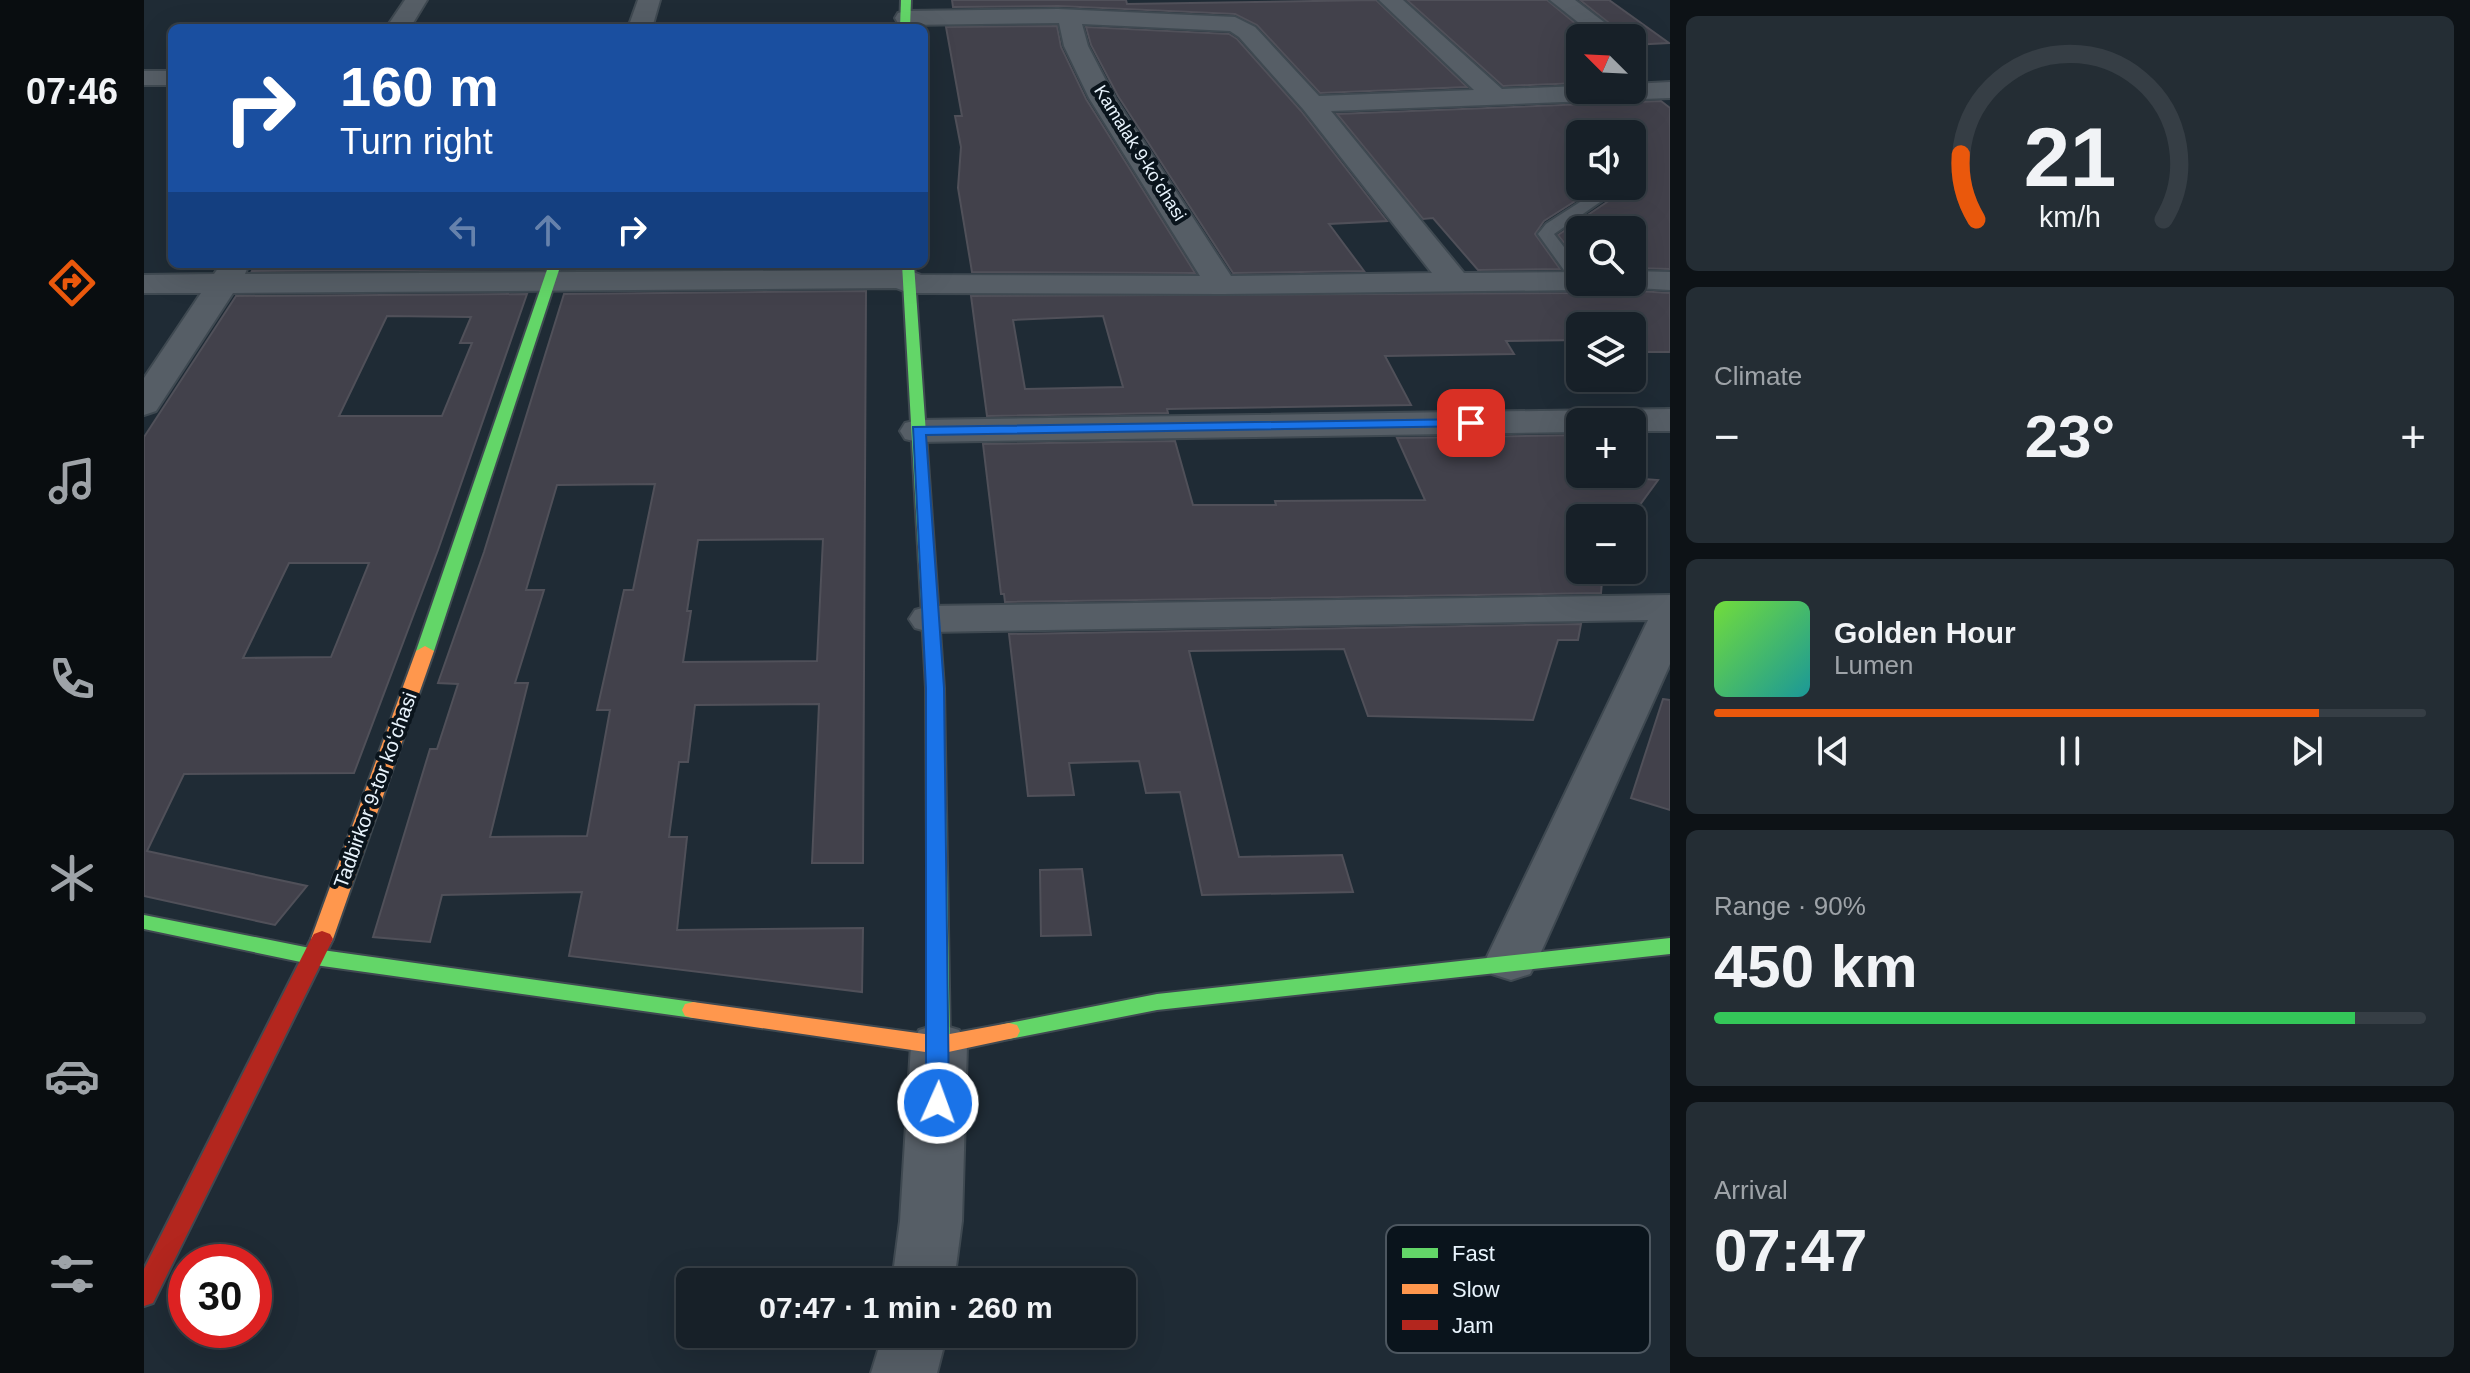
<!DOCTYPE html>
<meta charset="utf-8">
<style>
body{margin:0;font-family:Helvetica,sans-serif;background:#242d34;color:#f1f3f6;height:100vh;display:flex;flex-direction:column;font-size:30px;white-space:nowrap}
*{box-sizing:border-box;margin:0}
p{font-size:26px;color:#9ea3a8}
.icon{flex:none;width:44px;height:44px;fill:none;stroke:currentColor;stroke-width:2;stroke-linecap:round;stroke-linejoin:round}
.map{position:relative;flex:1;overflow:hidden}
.panel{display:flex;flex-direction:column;gap:16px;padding:16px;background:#0d1216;width:800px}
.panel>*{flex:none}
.banner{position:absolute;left:24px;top:24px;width:760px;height:244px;border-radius:12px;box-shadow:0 8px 32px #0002,0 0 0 2px #363e45;background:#1a4fa0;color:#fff;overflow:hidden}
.needle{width:52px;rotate:294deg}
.fabs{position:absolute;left:1422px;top:24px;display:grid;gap:16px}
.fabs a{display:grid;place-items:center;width:80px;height:80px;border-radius:12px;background:#172028;box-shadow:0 8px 32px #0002,0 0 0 2px #363e45;font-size:40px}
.speed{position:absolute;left:24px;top:1244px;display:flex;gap:16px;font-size:40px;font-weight:700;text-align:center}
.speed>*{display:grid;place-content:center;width:104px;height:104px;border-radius:50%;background:#172028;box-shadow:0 8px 32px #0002,0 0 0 2px #363e45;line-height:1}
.speed .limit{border:12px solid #d22;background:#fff;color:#111}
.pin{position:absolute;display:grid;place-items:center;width:68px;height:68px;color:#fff;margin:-34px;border-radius:16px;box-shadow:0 4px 12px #0006}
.me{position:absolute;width:88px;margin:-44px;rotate:2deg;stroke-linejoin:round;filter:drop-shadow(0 0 6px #0008)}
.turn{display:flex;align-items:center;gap:28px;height:168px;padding:0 40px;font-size:36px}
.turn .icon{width:104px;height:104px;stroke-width:2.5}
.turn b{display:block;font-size:56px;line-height:68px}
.lanes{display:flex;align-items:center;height:76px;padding:0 40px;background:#0003;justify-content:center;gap:40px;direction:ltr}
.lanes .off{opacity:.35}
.big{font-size:60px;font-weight:700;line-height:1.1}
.panel .tile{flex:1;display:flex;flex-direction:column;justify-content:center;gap:12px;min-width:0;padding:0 28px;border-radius:12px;background:#242d34}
.panel .dial{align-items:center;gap:0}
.dial svg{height:208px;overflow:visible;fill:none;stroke:#363e45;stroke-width:7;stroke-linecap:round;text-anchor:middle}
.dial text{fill:#f1f3f6;stroke:none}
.song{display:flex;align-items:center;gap:24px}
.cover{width:96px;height:96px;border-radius:12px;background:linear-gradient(135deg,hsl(100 70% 55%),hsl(180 70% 35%))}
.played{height:8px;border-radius:4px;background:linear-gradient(90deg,#ea580c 85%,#363e45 85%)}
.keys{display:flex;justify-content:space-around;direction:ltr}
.heat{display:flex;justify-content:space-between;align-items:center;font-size:44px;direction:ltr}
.charge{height:12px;border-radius:6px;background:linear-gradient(90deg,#34c759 90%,#363e45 0)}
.trip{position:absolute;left:532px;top:1268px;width:460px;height:80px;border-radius:12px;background:#172028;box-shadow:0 8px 32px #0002,0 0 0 2px #363e45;font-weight:700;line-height:80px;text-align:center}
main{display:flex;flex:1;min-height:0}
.dock{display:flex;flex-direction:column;width:144px;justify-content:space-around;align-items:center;background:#090d10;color:#9ea3a8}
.dock .icon{width:56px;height:56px}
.dock .current{color:#ea580c}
.dock b{font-size:36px;color:#f1f3f6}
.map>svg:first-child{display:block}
.building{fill:#42414b;stroke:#505059;stroke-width:2;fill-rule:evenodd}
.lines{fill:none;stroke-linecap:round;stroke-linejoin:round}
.lane-casing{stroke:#3f4951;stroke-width:4}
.street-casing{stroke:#3f4951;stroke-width:4}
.fast-casing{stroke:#3f4951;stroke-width:4}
.slow-casing{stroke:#3f4951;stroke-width:4}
.jam-casing{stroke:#3f4951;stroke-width:4}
.lane{fill:#565e66;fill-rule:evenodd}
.street{fill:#565e66;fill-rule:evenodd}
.fast{fill:#63d668;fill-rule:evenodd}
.slow{fill:#ff974d;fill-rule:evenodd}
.jam{fill:#b3261e;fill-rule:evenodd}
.route{fill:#1a73e8;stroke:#114b97;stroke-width:2}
.labels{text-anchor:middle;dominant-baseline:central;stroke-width:8;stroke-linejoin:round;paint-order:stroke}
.far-street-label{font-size:18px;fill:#e9f4fd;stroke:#0a141c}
.street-label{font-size:20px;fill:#e9f4fd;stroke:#0a141c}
.key{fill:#0a141c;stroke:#4d5760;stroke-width:2}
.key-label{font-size:22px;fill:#e9f4fd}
</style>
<main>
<nav class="dock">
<b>07:46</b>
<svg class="icon current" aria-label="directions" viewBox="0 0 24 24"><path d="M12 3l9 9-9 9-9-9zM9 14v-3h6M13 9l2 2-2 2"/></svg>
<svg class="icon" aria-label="music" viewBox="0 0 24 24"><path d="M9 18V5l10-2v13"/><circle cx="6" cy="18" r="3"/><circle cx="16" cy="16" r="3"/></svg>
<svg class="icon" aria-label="phone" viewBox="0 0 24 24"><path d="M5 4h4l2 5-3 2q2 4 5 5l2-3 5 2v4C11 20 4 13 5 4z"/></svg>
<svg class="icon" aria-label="climate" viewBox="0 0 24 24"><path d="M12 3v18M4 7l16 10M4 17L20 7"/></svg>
<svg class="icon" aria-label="car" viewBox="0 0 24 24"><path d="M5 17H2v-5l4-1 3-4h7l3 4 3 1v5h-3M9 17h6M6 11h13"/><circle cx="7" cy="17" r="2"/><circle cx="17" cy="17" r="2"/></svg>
<svg class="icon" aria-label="filters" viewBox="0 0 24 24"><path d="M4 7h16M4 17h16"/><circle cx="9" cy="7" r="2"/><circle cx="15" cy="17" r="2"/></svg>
</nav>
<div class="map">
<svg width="1526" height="1373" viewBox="0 0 1526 1373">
<rect width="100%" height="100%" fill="#1f2b35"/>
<g class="building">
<path d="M 808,0 L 982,0 L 983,4 L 1232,0 L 1323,87 L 1176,93 L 1113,25 L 1091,14 L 914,6 L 809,7 Z"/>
<path d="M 1263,0 L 1403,0 L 1449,38 L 1436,38 L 1436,83 L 1359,86 Z"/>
<path d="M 1436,0 L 1465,0 L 1525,43 L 1488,45 L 1488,38 L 1484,38 Z"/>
<path d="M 913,26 L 917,47 L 942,99 L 1051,273 L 828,272 L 814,188 L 817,147 L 811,116 L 818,116 L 802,27 Z"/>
<path d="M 942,27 L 1085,34 L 1093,39 L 1157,111 L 1243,221 L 1185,224 L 1220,271 L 1089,273 L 974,96 L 947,45 Z"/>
<path d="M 1517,101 L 1526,108 L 1526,269 L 1488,268 L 1488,230 L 1436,230 L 1436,263 L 1414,235 L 1500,177 L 1497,169 L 1488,167 L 1488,134 L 1436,134 L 1436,186 L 1455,186 L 1400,221 L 1391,234 L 1416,269 L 1334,270 L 1289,218 L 1279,219 L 1193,114 Z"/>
<path d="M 112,264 L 393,264 L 391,269 L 108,271 Z"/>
<path d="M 429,264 L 607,264 L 606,268 L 428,269 Z"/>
<path d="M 1454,282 L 1471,282 L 1477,290 L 1526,293 L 1526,352 L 1488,352 L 1488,326 L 1436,326 L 1436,340 L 1362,341 L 1370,354 L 1241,356 L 1267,405 L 1023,409 L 1024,413 L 843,416 L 827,296 L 1436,293 L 1448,291 ZM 959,316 L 979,387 L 881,389 L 869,320 Z"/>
<path d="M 722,291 L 719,863 L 668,863 L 675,704 L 551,705 L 544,762 L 535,762 L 525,837 L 543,837 L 533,930 L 719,928 L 718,992 L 425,956 L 438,892 L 298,895 L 286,942 L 229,937 L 286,749 L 293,749 L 314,684 L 294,683 L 340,552 L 420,294 ZM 511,484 L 489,590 L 480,590 L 453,710 L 466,710 L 443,836 L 346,837 L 384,683 L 371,683 L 400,590 L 382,590 L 413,485 ZM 679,539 L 673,661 L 539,662 L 547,611 L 543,611 L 554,540 Z"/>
<path d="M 383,294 L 294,550 L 210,773 L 40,774 L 3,851 L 163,886 L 131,925 L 0,896 L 0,437 L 92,296 ZM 243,316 L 327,317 L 316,343 L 328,343 L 298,416 L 195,416 ZM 145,563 L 225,563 L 187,657 L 99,658 Z"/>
<path d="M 1436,435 L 1436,474 L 1514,480 L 1490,513 L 1436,518 L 1436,570 L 1459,570 L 1457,593 L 861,602 L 860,594 L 857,594 L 839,444 L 1031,441 L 1049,505 L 1132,505 L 1131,501 L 1281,500 L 1253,438 Z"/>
<path d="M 1437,624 L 1434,640 L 1414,640 L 1389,720 L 1224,716 L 1200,649 L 1045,651 L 1095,857 L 1198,855 L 1209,892 L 1058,895 L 1036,792 L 1002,793 L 995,761 L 925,763 L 930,795 L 884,796 L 865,634 Z"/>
<path d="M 1519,699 L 1526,700 L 1526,810 L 1487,798 Z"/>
<path d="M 938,869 L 947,935 L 897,936 L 896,870 Z"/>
</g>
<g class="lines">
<g class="lane-casing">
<g id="lane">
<path d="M 1488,170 L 1495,171 L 1498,174 L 1488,180 Z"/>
<path d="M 1461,186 L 1479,186 L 1410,234 L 1436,268 L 1436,282 L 1443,282 L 1430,284 L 1394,234 L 1402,224 Z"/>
</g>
</g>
<g class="street-casing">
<g id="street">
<path d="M 261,0 L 283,0 L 266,28 L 242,28 Z"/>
<path d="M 494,0 L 516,0 L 508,28 L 484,28 Z"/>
<path d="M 1235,0 L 1259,0 L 1358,89 L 1436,86 L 1436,90 L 1488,90 L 1488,84 L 1526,82 L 1526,98 L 1187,111 L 1320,273 L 1436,272 L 1436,282 L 1451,282 L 1447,288 L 1436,290 L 1078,294 L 765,293 L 752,288 L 89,293 L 12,411 L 0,415 L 0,378 L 57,293 L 0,293 L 0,275 L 70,274 L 77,264 L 105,264 L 101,274 L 764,270 L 777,275 L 1056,276 L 945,98 L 920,46 L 915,23 L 762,25 L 754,23 L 751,18 L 754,13 L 762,11 L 914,9 L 1091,17 L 1111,27 L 1175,96 L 1330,90 ZM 938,24 L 1086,31 L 1095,37 L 1159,109 L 1288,273 L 1087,276 L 971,98 L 944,46 Z"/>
<path d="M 1406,0 L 1431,0 L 1481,38 L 1454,38 Z"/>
<rect x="0" y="71" width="28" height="14"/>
<path d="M 1488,271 L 1526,272 L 1526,290 L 1477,287 L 1474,282 L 1488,282 Z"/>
<path d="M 1526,409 L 1526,431 L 1488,431 L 1488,422 L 1436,422 L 1436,432 L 774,442 L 761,439 L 756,431 L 761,423 L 774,420 Z"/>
<path d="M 1526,595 L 1526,664 L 1393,961 L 1386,974 L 1367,980 L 1348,974 L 1341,961 L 1504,620 L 786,632 L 771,628 L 765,619 L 771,610 L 786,606 Z"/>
<path d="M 795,1024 L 815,1030 L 823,1045 L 818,1221 L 810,1282 L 748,1282 L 756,1221 L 767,1045 L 775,1030 Z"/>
<path d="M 739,1334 L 803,1334 L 793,1373 L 727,1373 Z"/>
</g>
</g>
<g class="fast-casing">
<g id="fast">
<path d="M 757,0 L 767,0 L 766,28 L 756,28 Z"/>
<path d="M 405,264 L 417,264 L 290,651 L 281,656 L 275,655 L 272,651 Z"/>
<path d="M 758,264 L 770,264 L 800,688 L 806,1045 L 803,1051 L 795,1054 L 787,1051 L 784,1045 L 782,688 Z"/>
<path d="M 0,915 L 171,949 L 549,1002 L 557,1004 L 560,1010 L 557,1016 L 549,1018 L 171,965 L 0,929 Z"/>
<path d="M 1526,938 L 1526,954 L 1013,1010 L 865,1039 L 857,1037 L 854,1031 L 857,1025 L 865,1023 L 1013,994 Z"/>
</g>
</g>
<g class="slow-casing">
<g id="slow">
<path d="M 281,646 L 290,651 L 189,939 L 186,944 L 170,944 L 167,939 L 272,651 Z"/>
<path d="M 549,1002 L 795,1036 L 865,1023 L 873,1025 L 876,1031 L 873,1037 L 865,1039 L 795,1054 L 549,1018 L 541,1016 L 538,1010 L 541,1004 Z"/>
</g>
</g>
<g class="jam-casing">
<path id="jam" d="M 178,931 L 186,934 L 189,939 L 9,1303 L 0,1306 L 0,1269 L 167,939 L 170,934 Z"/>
</g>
<use href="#lane" class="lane"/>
<use href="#street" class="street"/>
<use href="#fast" class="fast"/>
<use href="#slow" class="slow"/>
<use href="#jam" class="jam"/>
</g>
<path class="route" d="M 1327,419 L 1334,423 L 1332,426 L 782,435 L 800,688 L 805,1103 L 802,1109 L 794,1112 L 785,1109 L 782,1103 L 782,688 L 769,427 Z"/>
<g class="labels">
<g class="far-street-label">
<text transform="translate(996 153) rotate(58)">Kamalak 9-koʻchasi</text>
</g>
<g class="street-label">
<text transform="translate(231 790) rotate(-70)">Tadbirkor 9-tor koʻchasi</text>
</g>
</g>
<rect x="1242" y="1225" width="264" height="128" rx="12" class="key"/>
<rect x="1258" y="1248" width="36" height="10" fill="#63d668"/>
<rect x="1258" y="1284" width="36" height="10" fill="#ff974d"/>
<rect x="1258" y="1320" width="36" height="10" fill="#b3261e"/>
<g class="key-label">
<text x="1308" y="1261">Fast</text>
<text x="1308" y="1297">Slow</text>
<text x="1308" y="1333">Jam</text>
</g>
</svg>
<div class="fabs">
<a><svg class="needle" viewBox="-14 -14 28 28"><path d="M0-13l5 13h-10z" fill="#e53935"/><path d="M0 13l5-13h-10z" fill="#9ea3a8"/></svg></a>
<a><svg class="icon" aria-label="sound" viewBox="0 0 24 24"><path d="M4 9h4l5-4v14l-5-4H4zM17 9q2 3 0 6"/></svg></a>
<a><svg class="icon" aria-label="search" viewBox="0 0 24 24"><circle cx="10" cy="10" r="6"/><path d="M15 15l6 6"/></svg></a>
<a><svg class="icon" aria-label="layers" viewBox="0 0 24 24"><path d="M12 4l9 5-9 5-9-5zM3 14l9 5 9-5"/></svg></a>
<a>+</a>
<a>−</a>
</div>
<div class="speed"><div class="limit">30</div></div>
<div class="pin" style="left:1327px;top:423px;background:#d93025"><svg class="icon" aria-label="arrive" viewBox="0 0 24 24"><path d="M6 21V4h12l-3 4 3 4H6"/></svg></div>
<svg class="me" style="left:794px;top:1103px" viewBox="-20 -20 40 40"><circle r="17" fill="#1a73e8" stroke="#fff" stroke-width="3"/><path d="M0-11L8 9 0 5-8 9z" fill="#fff"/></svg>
<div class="trip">07:47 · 1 min · 260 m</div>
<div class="banner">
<div class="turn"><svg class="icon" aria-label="right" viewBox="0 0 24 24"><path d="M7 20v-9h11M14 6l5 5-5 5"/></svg><div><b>160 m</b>Turn right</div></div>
<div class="lanes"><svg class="icon off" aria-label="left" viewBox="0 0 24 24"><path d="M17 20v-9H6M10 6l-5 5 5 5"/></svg><svg class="icon off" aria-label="ahead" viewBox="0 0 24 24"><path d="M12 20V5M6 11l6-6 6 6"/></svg><svg class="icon" aria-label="right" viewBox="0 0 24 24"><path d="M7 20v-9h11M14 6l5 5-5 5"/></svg></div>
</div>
</div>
<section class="panel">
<div class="tile dial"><svg viewBox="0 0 100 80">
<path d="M14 69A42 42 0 1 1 86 69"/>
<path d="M14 69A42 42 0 0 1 8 44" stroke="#ea580c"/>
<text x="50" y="56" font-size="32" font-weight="700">21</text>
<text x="50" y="72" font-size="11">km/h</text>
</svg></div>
<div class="tile"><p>Climate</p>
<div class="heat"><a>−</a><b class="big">23°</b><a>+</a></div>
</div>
<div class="tile">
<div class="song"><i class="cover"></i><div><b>Golden Hour</b><p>Lumen</p></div></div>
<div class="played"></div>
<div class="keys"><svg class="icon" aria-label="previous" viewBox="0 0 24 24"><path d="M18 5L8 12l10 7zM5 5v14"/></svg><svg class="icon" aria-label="pause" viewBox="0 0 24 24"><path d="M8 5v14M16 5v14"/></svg><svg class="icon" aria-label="next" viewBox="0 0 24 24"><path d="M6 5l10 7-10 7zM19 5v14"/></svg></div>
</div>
<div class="tile"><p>Range · 90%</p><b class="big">450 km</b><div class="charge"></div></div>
<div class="tile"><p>Arrival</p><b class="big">07:47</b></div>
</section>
</main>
